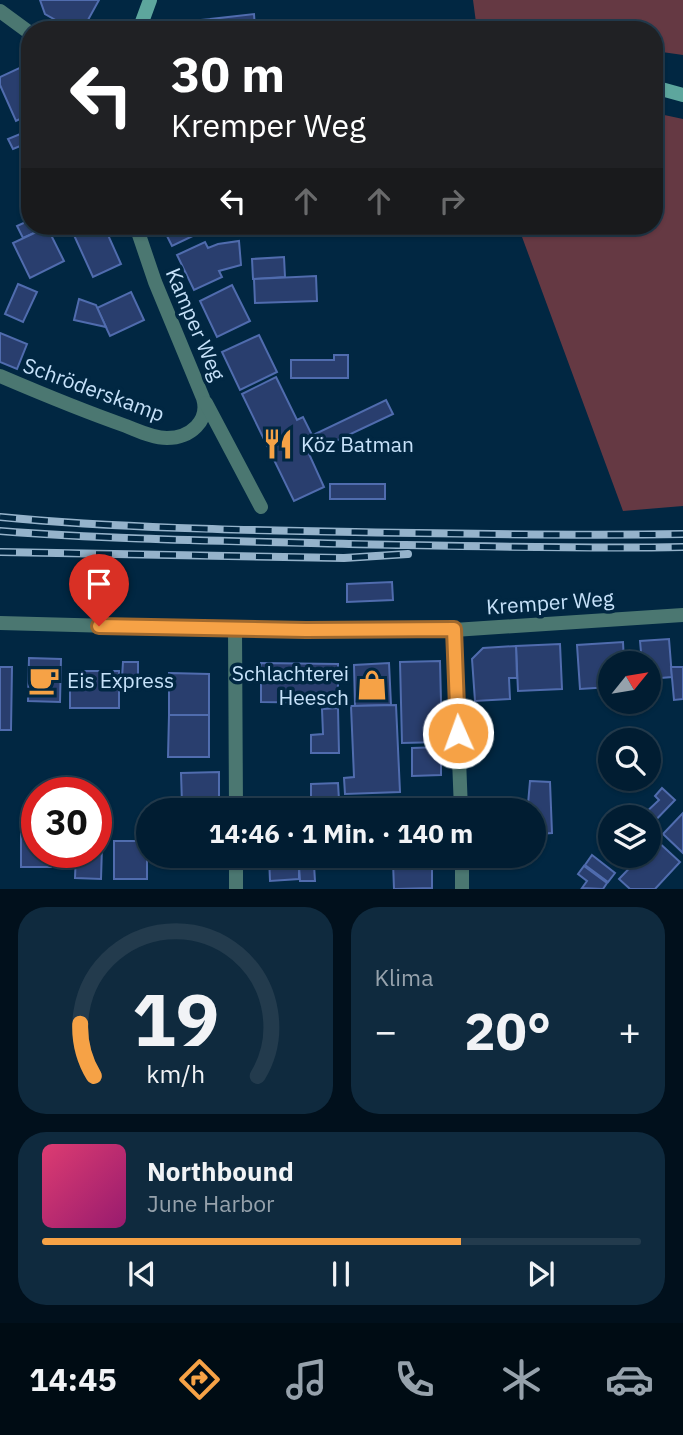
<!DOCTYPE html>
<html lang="de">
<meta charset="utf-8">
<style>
body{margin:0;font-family:"IBM Plex Sans",sans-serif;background:#0f2a3e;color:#f1f3f6;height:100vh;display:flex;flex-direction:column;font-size:26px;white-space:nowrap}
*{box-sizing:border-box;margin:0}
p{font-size:23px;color:#96a2ac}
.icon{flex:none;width:38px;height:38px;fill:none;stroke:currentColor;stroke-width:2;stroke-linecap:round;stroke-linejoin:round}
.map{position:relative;height:889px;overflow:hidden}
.side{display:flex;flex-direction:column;gap:18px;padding:18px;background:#01101c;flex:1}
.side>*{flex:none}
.top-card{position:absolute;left:21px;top:21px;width:642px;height:214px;border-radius:28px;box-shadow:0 2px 5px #0004,0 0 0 2px #233b4d;background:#202124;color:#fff;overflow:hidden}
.needle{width:46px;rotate:60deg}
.controls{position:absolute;left:598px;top:651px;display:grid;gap:14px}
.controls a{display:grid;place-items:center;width:63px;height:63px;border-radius:50%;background:#011d32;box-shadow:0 2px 5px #0004,0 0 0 2px #233b4d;font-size:35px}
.speed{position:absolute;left:21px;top:777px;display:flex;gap:14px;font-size:35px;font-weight:700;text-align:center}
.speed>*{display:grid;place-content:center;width:91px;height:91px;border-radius:50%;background:#011d32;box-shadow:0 2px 5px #0004,0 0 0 2px #233b4d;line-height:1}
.speed .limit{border:10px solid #d22;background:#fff;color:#111}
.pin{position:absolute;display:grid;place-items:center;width:60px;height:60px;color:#fff;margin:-72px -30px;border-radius:50% 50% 50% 0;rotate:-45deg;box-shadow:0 0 7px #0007}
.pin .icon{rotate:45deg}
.me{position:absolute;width:77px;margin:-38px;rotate:358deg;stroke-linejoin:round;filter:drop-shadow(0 0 5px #0008)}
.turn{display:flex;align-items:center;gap:24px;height:147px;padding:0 35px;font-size:32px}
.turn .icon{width:91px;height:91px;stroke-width:2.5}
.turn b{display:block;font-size:49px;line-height:60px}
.lanes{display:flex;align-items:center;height:66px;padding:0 35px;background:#0003;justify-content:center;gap:35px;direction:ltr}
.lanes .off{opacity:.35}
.big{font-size:52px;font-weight:800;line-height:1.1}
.side .widget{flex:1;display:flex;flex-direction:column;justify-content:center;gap:10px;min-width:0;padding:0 24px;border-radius:28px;background:#0f2a3e}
.side .dial{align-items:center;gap:0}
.dial svg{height:182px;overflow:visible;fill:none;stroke:#233b4d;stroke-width:7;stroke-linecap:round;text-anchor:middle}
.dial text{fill:#f1f3f6;stroke:none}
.song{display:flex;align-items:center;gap:21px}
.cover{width:84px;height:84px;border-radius:10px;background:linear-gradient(135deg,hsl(340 70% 55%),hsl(320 70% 35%))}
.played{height:7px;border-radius:4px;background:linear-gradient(90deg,#f6a246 70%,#233b4d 70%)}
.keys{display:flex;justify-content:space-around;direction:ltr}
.heat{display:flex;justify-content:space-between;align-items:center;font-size:38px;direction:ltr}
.side .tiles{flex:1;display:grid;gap:18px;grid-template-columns:1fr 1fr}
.widget:last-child{grid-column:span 2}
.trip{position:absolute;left:136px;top:798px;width:410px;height:70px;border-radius:35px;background:#011d32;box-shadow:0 2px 5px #0004,0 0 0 2px #233b4d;font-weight:800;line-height:70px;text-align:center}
.menu{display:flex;height:112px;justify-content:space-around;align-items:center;background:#000c14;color:#96a2ac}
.menu .icon{width:49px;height:49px}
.menu .active{color:#f6a246}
.menu b{font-size:32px;color:#f1f3f6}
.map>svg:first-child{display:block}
.green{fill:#653943}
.building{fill:#293e6e;stroke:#506cae;stroke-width:2}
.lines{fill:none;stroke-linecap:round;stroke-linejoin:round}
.minor{stroke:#4b7771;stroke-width:14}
.tertiary{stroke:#4b7771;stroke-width:14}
.secondary{stroke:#5da69d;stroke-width:14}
.rail-casing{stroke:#95b3cb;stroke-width:8}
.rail{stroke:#012742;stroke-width:5;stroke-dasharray:16;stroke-linecap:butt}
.route-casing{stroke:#a0692e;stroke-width:18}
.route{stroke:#f6a246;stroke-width:12}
.labels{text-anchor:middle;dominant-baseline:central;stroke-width:7;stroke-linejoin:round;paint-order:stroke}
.street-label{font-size:21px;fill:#c7e2fa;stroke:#012742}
.poi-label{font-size:21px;fill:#c7e2fa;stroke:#012742;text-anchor:start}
</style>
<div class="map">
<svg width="683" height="889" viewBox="0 0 683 889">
<rect width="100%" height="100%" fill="#012742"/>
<g class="green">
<path d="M 473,0 L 683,0 L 683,55 L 655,51 L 654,30 L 477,30 Z"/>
<path d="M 655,113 L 683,119 L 683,506 L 623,511 L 518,226 L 654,226 Z"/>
</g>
<g class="building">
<path d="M 40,0 L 99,0 L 88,20 L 68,27 L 45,14 Z"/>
<path d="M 254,14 L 255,28 L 212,30 L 211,19 Z"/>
<path d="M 211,19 L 212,30 L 180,30 L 179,22 Z"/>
<path d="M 28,64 L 30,69 L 28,127 L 24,117 L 16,121 L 0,85 L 0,77 Z"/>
<path d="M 30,130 L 30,142 L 13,149 L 8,139 Z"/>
<path d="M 30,220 L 30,226 L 47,227 L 23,238 L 17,226 Z"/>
<path d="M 52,226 L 68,226 L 55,232 Z"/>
<path d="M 90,226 L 104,226 L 121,264 L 93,277 L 73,233 Z"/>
<path d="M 162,226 L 195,226 L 199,233 L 172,246 Z"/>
<path d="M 47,227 L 64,261 L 30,278 L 13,243 Z"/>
<path d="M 239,241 L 241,265 L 219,271 L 222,277 L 194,290 L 177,255 L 205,242 L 208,248 L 218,244 Z"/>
<path d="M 284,257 L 285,277 L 253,279 L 252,259 Z"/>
<path d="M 316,276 L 317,301 L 255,303 L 254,279 Z"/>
<path d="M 18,284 L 37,292 L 23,322 L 5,314 Z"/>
<path d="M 232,285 L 250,321 L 217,337 L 200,301 Z"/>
<path d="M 131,292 L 144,320 L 110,336 L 97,308 Z"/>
<path d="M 79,299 L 96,305 L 106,327 L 74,320 Z"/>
<path d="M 0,333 L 27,344 L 17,369 L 0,362 Z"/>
<path d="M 259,335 L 277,372 L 240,390 L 222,352 Z"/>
<path d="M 334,355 L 348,355 L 348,378 L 291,378 L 291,360 L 334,360 Z"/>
<path d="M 276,377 L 297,420 L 303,417 L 319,449 L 309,454 L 324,487 L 294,501 L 242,394 Z"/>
<path d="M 386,400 L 393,414 L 319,449 L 313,435 Z"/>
<rect x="330" y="484" width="55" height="15"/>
<path d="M 392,582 L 393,600 L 347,602 L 347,584 Z"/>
<path d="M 669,639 L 672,677 L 649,679 L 649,663 L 642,663 L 640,641 Z"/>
<path d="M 623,642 L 624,663 L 611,663 L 611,687 L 580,689 L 577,645 Z"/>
<path d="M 560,644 L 562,689 L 518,691 L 516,646 Z"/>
<path d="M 516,646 L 517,678 L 509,678 L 510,699 L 475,701 L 472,659 L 483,648 Z"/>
<path d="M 29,658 L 61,659 L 60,702 L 28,701 Z"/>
<path d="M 440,661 L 442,742 L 402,743 L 400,662 Z"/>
<path d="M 123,662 L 138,662 L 138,678 L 122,678 Z"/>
<path d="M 261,663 L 338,664 L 338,703 L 261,702 Z"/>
<path d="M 389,663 L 391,705 L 355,706 L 354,665 Z"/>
<path d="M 0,667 L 12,667 L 11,730 L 0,730 Z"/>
<path d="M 671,667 L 683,667 L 683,699 L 674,700 Z"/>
<rect x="70" y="671" width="49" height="37"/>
<path d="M 169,673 L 209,674 L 209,715 L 169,715 Z"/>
<path d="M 396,705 L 400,792 L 345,794 L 344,778 L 354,777 L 351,706 Z"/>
<path d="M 338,708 L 339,753 L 311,753 L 311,735 L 323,734 L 322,709 Z"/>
<path d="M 169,715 L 209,715 L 209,757 L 168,757 Z"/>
<path d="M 441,747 L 441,775 L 412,776 L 412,748 Z"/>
<path d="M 219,772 L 219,803 L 182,804 L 181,773 Z"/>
<path d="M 530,781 L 550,782 L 552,833 L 537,834 L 537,849 L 534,849 L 534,810 L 520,810 L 520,805 L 528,804 Z"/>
<path d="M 338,783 L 339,800 L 311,801 L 311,784 Z"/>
<path d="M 662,788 L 675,800 L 649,827 L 649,817 L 641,817 L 659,800 L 655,796 Z"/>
<path d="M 683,813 L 683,853 L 663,834 Z"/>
<path d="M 21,831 L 37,831 L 37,852 L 51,852 L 51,867 L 21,867 Z"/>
<path d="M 655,839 L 680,862 L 655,889 L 630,889 L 619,879 L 641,856 L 649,856 L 649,846 Z"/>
<rect x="114" y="841" width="33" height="38"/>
<path d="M 96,846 L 102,846 L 101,879 L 75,878 L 76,852 L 96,852 Z"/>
<path d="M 611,852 L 611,856 L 620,856 L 613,863 L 606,857 Z"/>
<path d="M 592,855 L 615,873 L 608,882 L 585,865 Z"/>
<path d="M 309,856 L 309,865 L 299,866 L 299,879 L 270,881 L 269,857 Z"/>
<path d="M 432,861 L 432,888 L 394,889 L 393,862 Z"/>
<path d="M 309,865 L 314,865 L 315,881 L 300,881 L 299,866 Z"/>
<path d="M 584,866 L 607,883 L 603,889 L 582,888 L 587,881 L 578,874 Z"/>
</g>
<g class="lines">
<g class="minor">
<path d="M 0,11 L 30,33"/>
<path d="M 0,376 C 42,394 83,411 126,426 C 139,431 153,438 167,438 C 190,438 210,421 203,398 L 155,282 L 136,226"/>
<path d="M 206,403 L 261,507"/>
<path d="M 235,629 L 236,810"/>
<path d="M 454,630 L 461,810"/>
<path d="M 236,856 L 236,889"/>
<path d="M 462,856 L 462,889"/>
</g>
<path class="tertiary" d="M 0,623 L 223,629 L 454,630 L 683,615"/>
<g class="secondary">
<path d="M 139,30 L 150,0"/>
<path d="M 654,87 L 683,95"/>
</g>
<g class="rail-casing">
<g id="rail">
<path d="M 0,517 C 118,528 236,530 355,532 C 464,534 573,536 683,534"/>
<path d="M 0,531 C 116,540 233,541 349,544 C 461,546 572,549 683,547"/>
<path d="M 0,552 L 344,558 L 408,554"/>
</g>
</g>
<use href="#rail" class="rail"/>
</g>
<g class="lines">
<g class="route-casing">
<path id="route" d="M 99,626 L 306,630 L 454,629 L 458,733"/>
</g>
<use href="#route" class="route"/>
</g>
<defs>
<g id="restaurant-bare" transform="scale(2.415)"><path d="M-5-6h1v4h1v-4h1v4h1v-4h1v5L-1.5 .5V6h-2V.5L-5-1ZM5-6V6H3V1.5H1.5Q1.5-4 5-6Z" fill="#f6a246" stroke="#012742" stroke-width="2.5" paint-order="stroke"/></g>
<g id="cafe-bare" transform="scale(2.415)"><path d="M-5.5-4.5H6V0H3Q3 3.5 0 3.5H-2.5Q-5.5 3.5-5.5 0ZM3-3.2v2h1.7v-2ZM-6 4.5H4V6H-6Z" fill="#f6a246" stroke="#012742" stroke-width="2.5" paint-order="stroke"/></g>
<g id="shop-bare" transform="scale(2.415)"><path d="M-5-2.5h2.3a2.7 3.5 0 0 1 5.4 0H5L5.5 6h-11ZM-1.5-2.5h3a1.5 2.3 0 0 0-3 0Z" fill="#f6a246" stroke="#012742" stroke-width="2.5" paint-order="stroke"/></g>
</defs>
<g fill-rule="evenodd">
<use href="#restaurant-bare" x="278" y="444"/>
<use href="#cafe-bare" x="44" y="680"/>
<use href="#shop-bare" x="372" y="685"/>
</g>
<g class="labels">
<g class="street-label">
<text transform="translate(196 324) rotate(67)">Kamper Weg</text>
<text transform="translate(94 389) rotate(20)">Schröderskamp</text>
<text transform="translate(550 602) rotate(-4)">Kremper Weg</text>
</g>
<g class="poi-label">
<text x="301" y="444">Köz Batman</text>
<text x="349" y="673" text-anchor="end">Schlachterei<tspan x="349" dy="24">Heesch</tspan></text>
<text x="67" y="680">Eis Express</text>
</g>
</g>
</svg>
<div class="controls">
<a><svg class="needle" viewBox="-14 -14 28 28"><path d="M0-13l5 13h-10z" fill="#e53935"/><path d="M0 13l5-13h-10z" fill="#96a2ac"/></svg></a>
<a><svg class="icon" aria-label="search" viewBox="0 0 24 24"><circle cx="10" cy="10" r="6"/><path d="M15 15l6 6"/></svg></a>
<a><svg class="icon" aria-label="layers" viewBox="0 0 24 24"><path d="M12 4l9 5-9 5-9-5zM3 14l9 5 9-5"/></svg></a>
</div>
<div class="speed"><div class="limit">30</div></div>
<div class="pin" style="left:99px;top:626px;background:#d93025"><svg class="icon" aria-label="arrive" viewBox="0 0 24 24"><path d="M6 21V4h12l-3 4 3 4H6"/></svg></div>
<svg class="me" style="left:458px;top:733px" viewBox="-20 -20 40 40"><circle r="17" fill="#f6a246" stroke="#fff" stroke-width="3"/><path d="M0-11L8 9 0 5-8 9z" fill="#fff"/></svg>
<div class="trip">14:46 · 1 Min. · 140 m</div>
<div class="top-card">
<div class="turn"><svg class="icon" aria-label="left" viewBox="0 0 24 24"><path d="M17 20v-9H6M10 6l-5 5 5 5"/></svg><div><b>30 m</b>Kremper Weg</div></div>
<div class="lanes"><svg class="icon" aria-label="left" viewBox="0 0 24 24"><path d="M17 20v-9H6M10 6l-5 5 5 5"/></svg><svg class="icon off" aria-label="ahead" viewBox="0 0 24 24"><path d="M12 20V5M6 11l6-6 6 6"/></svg><svg class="icon off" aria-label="ahead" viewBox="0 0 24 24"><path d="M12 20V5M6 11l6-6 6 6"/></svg><svg class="icon off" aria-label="right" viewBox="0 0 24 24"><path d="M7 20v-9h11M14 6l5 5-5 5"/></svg></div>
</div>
</div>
<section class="side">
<div class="tiles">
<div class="widget dial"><svg viewBox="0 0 100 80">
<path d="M14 69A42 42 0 1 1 86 69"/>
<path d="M14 69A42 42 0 0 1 8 46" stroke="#f6a246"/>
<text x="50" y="56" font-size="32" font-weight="700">19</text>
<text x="50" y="72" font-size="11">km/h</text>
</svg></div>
<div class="widget"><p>Klima</p>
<div class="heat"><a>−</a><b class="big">20°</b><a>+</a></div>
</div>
<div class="widget">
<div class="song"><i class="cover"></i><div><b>Northbound</b><p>June Harbor</p></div></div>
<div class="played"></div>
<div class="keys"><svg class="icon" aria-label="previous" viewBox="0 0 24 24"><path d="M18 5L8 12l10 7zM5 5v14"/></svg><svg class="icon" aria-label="pause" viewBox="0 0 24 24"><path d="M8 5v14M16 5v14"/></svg><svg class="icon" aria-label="next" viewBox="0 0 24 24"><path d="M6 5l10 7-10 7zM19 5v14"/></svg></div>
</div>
</div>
</section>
<nav class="menu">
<b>14:45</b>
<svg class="icon active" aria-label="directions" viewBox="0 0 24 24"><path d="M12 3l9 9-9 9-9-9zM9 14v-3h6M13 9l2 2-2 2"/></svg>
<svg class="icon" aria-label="music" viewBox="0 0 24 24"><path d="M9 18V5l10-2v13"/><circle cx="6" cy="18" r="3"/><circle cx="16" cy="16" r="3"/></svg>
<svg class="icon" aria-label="phone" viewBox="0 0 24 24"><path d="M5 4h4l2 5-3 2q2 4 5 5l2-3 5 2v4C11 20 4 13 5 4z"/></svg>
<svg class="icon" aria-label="climate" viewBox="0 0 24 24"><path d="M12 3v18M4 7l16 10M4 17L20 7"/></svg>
<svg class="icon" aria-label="car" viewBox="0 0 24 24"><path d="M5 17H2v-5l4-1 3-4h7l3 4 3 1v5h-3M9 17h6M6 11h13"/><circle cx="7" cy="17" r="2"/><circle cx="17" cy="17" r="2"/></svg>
</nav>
